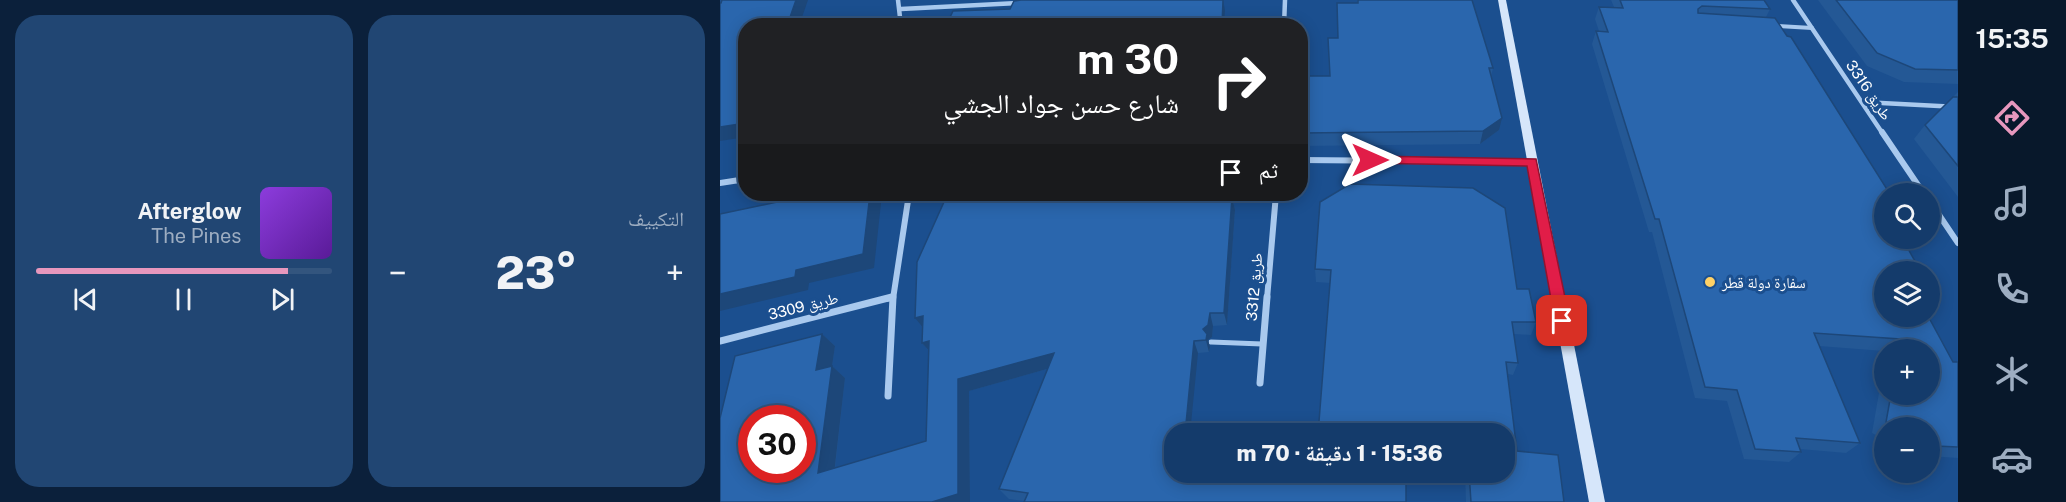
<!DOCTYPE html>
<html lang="ar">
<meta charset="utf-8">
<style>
body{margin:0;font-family:"Public Sans","Noto Naskh Arabic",sans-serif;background:#214673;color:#f1f3f6;direction:rtl;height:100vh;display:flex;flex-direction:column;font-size:22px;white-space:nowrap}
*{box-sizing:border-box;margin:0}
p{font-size:20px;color:#9dadc1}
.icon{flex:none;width:33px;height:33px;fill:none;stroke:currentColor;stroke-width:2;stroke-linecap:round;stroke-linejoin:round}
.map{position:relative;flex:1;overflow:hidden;direction:ltr}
.side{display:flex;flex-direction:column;gap:15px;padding:15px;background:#0b203b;width:720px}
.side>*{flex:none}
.banner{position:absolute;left:18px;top:18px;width:570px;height:183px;border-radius:24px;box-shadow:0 3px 15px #0003,0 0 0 2px #33557e;direction:rtl;background:#202124;color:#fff;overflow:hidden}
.controls{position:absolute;left:1154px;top:183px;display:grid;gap:12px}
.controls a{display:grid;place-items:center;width:66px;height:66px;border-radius:50%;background:#143b6b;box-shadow:0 3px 15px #0003,0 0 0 2px #33557e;font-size:30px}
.speed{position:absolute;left:18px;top:405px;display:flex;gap:12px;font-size:30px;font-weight:700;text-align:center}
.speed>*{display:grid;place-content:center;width:78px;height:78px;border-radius:50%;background:#143b6b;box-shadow:0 3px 15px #0003,0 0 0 2px #33557e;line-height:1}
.speed .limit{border:9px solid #d22;background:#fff;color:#111}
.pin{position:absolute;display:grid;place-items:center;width:51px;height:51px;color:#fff;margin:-26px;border-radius:12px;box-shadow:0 3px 9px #0006}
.me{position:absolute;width:66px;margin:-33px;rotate:90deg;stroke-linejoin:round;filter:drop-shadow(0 0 4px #0008)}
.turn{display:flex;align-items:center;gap:21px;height:126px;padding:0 30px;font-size:27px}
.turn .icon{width:78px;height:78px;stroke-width:2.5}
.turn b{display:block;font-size:42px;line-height:51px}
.then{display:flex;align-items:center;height:57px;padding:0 30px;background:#0003;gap:12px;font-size:22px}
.big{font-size:45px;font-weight:800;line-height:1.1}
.side .tile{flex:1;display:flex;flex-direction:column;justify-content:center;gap:9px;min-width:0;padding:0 21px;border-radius:24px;background:#214673}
.song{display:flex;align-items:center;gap:18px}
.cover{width:72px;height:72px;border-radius:9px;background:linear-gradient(135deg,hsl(270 70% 55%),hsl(270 70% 35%))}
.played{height:6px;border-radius:3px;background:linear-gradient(90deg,#e797bd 85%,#33557e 85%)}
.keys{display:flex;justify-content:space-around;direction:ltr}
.heat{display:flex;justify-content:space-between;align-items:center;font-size:33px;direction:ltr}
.side .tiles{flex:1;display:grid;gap:15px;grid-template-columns:repeat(2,1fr)}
.trip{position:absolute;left:444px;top:423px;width:351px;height:60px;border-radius:24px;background:#143b6b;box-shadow:0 3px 15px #0003,0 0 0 2px #33557e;font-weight:800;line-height:60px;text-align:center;direction:rtl}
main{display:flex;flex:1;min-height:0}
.tabs{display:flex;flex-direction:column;width:108px;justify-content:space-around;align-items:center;background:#08182b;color:#9dadc1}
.tabs .icon{width:42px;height:42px}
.tabs .current{color:#e797bd}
.tabs b{font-size:27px;color:#f1f3f6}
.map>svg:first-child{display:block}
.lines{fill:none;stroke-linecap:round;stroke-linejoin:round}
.lane-far1{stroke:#a9c9ee;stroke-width:4}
.lane{stroke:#a9c9ee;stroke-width:5}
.street-far2{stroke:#a9c9ee;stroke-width:4.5}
.street-far1{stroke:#a9c9ee;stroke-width:6}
.street{stroke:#a9c9ee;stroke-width:7}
.secondary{fill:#d6e6fa;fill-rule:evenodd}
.wall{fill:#245895}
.shaded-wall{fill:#1d4779}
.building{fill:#2a66ad;stroke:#1d4779;stroke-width:1.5;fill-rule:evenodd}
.route{fill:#e11d48;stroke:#92132f;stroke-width:1.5}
.poi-dot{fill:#ffd166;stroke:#1b4f8f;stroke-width:2}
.labels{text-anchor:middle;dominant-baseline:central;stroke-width:6;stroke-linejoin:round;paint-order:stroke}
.street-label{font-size:15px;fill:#fff;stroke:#1b4f8f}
.poi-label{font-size:15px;fill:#fff;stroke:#1b4f8f;text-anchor:start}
</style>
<main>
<nav class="tabs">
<b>15:35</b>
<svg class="icon current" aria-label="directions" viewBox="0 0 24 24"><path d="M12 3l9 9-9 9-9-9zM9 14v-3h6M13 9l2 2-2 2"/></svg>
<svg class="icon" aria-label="music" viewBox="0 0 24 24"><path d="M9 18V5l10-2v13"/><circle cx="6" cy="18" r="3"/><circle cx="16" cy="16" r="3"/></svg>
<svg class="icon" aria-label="phone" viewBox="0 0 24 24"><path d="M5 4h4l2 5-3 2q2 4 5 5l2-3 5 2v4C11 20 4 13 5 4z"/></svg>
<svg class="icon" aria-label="climate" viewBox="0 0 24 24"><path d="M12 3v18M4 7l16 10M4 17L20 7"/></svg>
<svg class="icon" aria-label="car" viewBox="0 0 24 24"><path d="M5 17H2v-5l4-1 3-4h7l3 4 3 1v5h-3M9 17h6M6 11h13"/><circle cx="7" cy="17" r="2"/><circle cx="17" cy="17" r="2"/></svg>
</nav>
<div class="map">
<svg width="1238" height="502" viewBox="0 0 1238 502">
<rect width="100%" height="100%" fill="#1b4f8f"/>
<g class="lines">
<path class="lane-far1" d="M 1056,26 L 1092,28"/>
<path class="lane" d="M 491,342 L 542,344"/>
<g class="street-far2">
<path d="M 178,0 L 181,26"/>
<path d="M 1073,0 L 1163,134"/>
<path d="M 181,9 L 299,3"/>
<path d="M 564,26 L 565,0"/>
<path d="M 1142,102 L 1238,107"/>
</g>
<g class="street-far1">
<path d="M 1162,132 L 1204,194"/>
<path d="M 580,160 L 812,162"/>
<path d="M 0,183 L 26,179"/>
<path d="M 1209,200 L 1238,243"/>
<path d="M 166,299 L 173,297"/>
<path d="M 173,299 L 189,194"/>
<path d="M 547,299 L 556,194"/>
</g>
<g class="street">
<path d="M 0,341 L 172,297"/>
<path d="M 540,383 L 547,297"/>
<path d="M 168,396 L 173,297"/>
</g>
<path class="secondary" d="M 778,0 L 786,0 L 885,502 L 869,502 Z"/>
</g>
<g class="wall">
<path d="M 637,0 L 752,0 L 773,68 L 771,77 L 779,130 L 760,144 L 582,146 L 582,123 L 580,123 L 580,76 L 609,76 L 608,38 L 618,38 L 637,3 Z"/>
<path d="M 891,0 L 1044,0 L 1050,9 L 1046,17 L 1164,238 L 1191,238 L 1164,272 L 1233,362 L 1238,362 L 1238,458 L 1209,456 L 1209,428 L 1164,428 L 1164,439 L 1152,433 L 1164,364 L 1164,394 L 1209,394 L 1209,350 L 1164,350 L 1164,351 L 1099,346 L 1140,443 L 1126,453 L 1080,449 L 1081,452 L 1069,462 L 1024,459 L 1007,401 L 975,398 L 932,232 L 929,232 L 872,44 L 876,31 L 879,31 L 875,19 L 879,7 L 894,7 Z"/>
<path d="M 1098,0 L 1238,0 L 1238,84 L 1184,82 L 1147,66 Z"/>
<path d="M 1238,92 L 1238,197 L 1194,139 L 1205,125 Z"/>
<path d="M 251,194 L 315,194 L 314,196 L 359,198 L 512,197 L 515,210 L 507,325 L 493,326 L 492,337 L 488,340 L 490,347 L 489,352 L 478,353 L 305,501 L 289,499 L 279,489 L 327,369 L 249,391 L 250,502 L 0,502 L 102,334 L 115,346 L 112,366 L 125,378 L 115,468 L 206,441 L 209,351 L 202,343 Z"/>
<path d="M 600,202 L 797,289 L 816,322 L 811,335 L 794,334 L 798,363 L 793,375 L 788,374 L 797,451 L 844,502 L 746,502 L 745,472 L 784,472 L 784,434 L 598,434 L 610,283 L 596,282 L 595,269 Z"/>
</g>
<g class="shaded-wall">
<path d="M 76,0 L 88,0 L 79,26 L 67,26 Z"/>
<path d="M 503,0 L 505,10 L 504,26 L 502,26 Z"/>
<path d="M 782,118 L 779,130 L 760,144 L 763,131 Z"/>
<path d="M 26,123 L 26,137 L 0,141 L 0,127 Z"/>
<path d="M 150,194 L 162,194 L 154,268 L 89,283 L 88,290 L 0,311 L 0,294 Z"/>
<path d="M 304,194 L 315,194 L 310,210 L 303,196 Z"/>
<path d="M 512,197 L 515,210 L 507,325 L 504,313 Z"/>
<path d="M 490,313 L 493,326 L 492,337 L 488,340 L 490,347 L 489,352 L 483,329 Z"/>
<path d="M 203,316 L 206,331 L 195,318 Z"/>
<path d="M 102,334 L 115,346 L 112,366 L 125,378 L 113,483 L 98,473 L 96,370 Z"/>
<path d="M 209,341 L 213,355 L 202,343 Z"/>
<path d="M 474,341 L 478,353 L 470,434 L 465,434 Z"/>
<path d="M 334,353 L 341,365 L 249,391 L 250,502 L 212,502 L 238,379 Z"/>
</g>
<g class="building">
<path d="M 2,0 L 76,0 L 67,26 L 26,26 L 26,123 L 0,127 L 0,3 L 1,3 Z"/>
<path d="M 301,0 L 503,0 L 502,26 L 226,26 L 233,11 L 290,9 L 294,1 Z"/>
<path d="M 638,0 L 752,0 L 773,68 L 769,68 L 782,118 L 763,131 L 582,133 L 582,110 L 580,110 L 580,76 L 610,76 L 608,38 L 618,38 L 617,3 L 638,3 Z"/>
<path d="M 900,0 L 1044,0 L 1050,9 L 982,6 L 978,9 L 978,13 L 1055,18 L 1067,36 L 1071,37 L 1170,194 L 1164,194 L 1164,238 L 1182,238 L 1201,272 L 1164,272 L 1164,316 L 1208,316 L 1233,362 L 1238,362 L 1238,447 L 1215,446 L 1209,443 L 1209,428 L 1177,428 L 1166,422 L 1171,394 L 1209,394 L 1209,350 L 1178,350 L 1180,339 L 1094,333 L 1140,443 L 1076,438 L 1081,452 L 1035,449 L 1017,390 L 985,387 L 939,219 L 935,219 L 876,31 L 888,32 L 879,7 L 903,8 Z"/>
<path d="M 1116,0 L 1238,0 L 1238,70 L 1195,69 L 1157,53 Z"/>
<path d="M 1233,97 L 1238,97 L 1238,166 L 1205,125 Z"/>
<path d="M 630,184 L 753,188 L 785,208 L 797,289 L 809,289 L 816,322 L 792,322 L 798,363 L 786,362 L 797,451 L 838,455 L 844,502 L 751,502 L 749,472 L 784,472 L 784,434 L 731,434 L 687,432 L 687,434 L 598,434 L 611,270 L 595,269 L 600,202 Z"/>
<path d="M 95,194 L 150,194 L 143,254 L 76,270 L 75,277 L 0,294 L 0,214 Z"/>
<path d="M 251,194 L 304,194 L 303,196 L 355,194 L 359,198 L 364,194 L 507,194 L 512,197 L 504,313 L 490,313 L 488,325 L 483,329 L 487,334 L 486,340 L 474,341 L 465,434 L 454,434 L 454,472 L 686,472 L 686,502 L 304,502 L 308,493 L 279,489 L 334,353 L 238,379 L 238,494 L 212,502 L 0,502 L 0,418 L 15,356 L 102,334 L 96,370 L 112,366 L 98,473 L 206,441 L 209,341 L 202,343 L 203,316 L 195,318 L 197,262 L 224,202 L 247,201 ZM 32,418 L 82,418 L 82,470 L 32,470 Z"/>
</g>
<path class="route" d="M 650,156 L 816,159 L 850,321 L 847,325 L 837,325 L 835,321 L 807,166 L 646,163 L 646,158 Z"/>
<circle class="poi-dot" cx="990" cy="282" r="6"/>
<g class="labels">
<g class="street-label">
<text transform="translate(1149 90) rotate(56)">طريق 3316</text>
<text transform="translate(534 287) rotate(-85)">طريق 3312</text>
<text transform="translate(83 306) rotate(-14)">طريق 3309</text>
</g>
<g class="poi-label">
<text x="1002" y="282">سفارة دولة قطر</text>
</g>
</g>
</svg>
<div class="controls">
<a><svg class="icon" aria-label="search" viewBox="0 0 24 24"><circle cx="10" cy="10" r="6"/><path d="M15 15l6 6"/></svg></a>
<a><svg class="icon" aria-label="layers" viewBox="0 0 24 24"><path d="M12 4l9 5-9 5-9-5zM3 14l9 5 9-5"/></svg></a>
<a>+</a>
<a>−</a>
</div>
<div class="speed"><div class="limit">30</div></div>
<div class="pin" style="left:842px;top:321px;background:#d93025"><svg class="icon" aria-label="arrive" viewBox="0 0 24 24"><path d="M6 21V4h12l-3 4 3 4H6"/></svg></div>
<svg class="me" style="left:650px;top:160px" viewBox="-20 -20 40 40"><path d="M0-17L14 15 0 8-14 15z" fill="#e11d48" stroke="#fff" stroke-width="4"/></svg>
<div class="trip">15:36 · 1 دقيقة · 70 m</div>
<div class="banner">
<div class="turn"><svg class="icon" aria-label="right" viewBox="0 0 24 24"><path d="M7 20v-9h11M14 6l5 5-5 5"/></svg><div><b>30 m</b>شارع حسن جواد الجشي</div></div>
<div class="then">ثم<svg class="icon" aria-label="arrive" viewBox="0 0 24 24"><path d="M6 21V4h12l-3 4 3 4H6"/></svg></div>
</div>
</div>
<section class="side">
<div class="tiles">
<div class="tile"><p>التكييف</p>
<div class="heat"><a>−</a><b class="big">23°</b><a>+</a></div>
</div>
<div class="tile">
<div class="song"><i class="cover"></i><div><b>Afterglow</b><p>The Pines</p></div></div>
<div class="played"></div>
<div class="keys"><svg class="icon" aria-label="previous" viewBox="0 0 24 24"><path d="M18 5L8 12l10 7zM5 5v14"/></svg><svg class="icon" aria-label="pause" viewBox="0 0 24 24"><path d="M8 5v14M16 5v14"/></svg><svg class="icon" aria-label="next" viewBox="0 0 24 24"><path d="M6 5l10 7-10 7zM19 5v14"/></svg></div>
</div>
</div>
</section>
</main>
